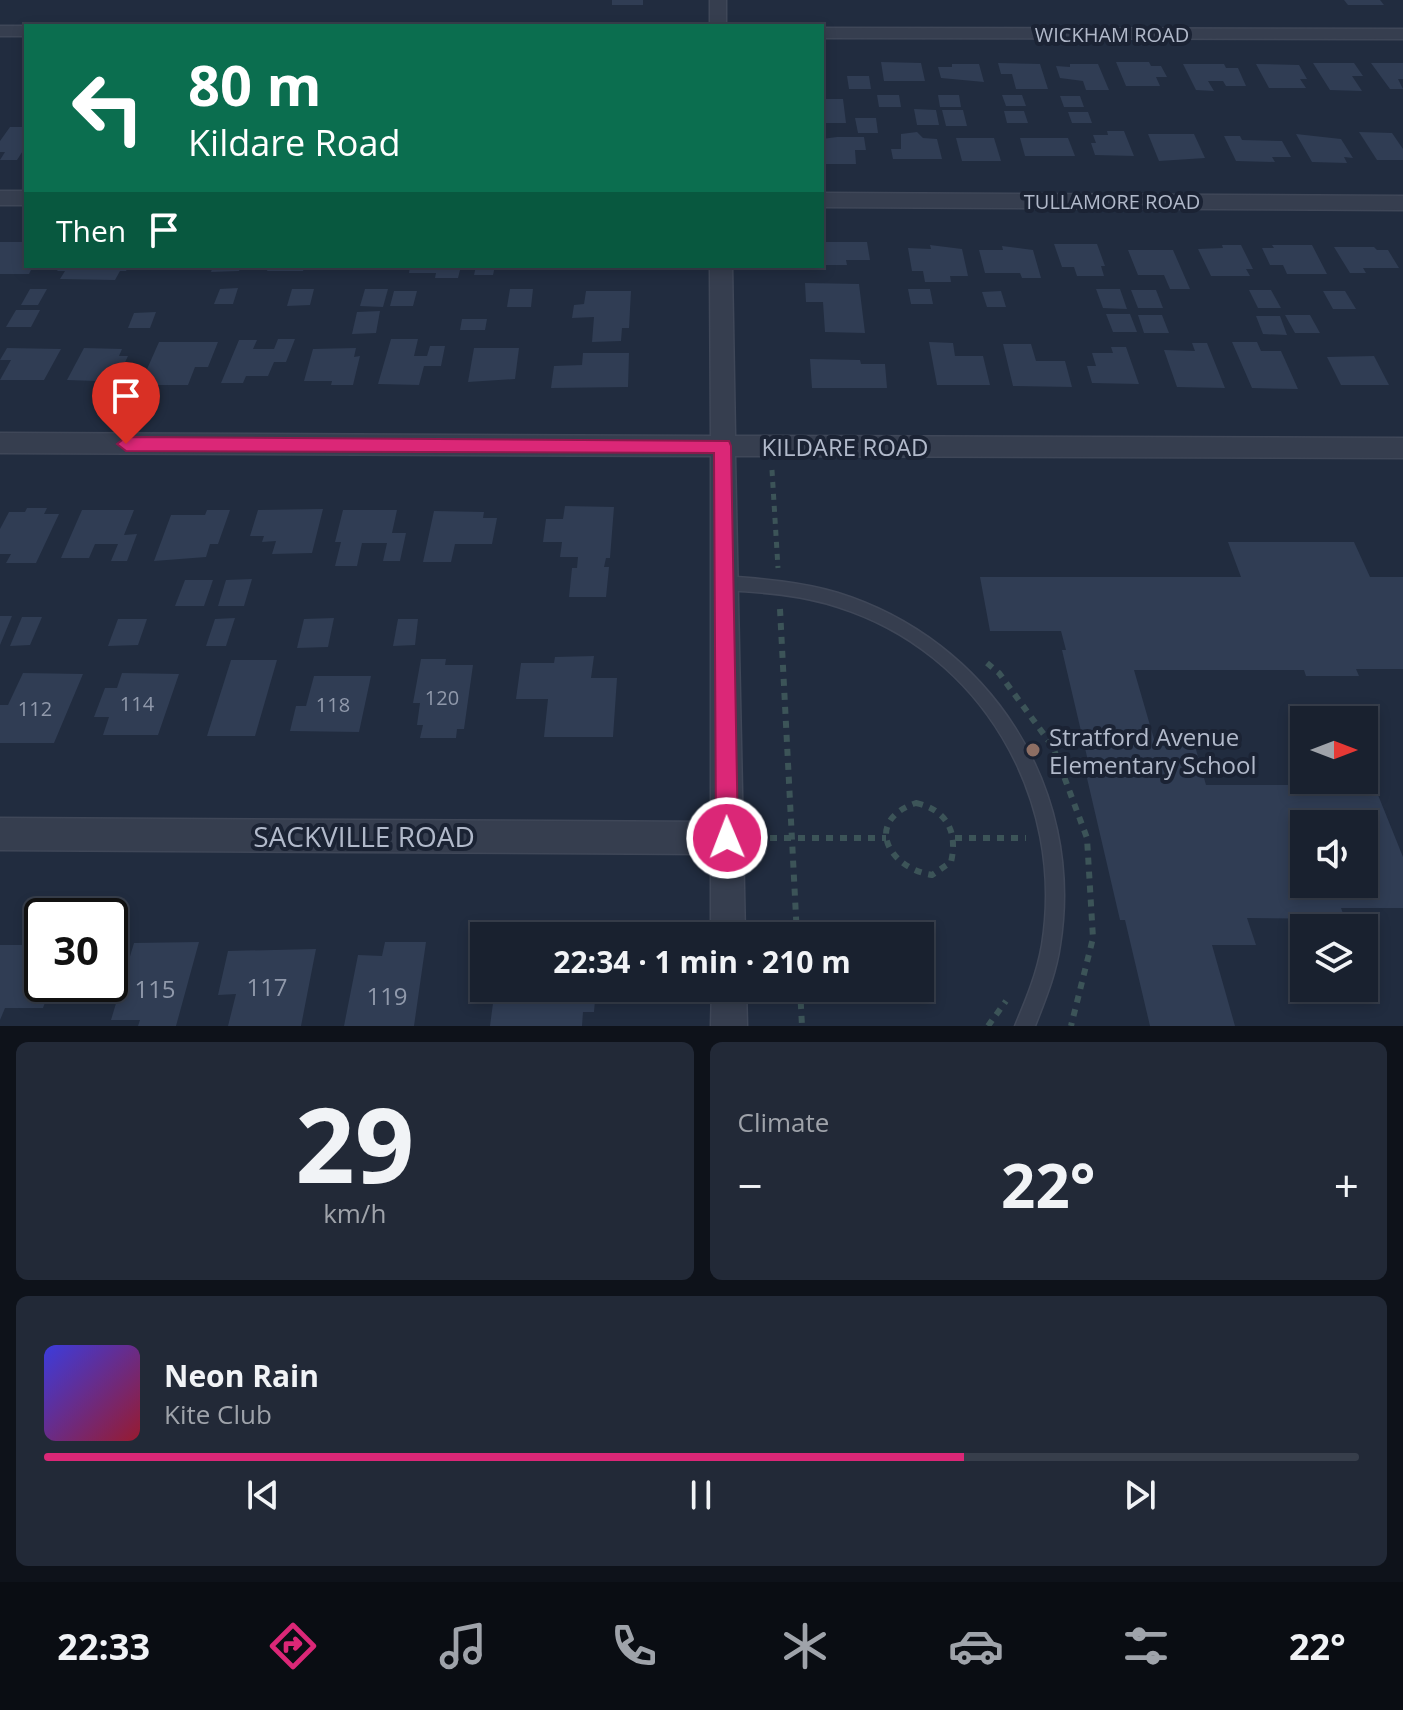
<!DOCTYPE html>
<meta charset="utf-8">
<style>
body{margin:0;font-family:"Open Sans",sans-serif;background:#222937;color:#f1f3f6;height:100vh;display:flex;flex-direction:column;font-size:30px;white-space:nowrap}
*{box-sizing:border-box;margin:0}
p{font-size:26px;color:#9fa3aa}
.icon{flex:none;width:44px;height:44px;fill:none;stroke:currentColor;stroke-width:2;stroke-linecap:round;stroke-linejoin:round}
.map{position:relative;height:1026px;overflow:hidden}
.side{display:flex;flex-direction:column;gap:16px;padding:16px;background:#0e121a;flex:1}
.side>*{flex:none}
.top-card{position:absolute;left:24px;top:24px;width:800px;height:244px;border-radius:0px;box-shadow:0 4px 12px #0003,0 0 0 2px #373e4b;background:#0b6e4f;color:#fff;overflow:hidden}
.needle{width:52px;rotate:90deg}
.fabs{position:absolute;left:1290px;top:706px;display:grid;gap:16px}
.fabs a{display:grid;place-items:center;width:88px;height:88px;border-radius:0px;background:#19212f;box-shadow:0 4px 12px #0003,0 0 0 2px #373e4b;font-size:40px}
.speed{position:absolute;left:24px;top:898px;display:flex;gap:16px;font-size:40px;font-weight:700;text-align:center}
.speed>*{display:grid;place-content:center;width:104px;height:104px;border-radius:50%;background:#19212f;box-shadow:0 4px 12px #0003,0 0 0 2px #373e4b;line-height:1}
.speed .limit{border:4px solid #111;border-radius:12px;background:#fff;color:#111}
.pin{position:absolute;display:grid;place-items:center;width:68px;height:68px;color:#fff;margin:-82px -34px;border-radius:50% 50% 50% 0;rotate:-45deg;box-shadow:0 0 8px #0007}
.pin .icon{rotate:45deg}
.me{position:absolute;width:88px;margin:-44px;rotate:359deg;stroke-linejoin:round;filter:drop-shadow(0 0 6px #0008)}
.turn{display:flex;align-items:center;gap:28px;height:168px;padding:0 32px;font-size:36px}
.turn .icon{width:104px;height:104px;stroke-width:2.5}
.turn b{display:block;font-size:56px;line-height:68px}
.then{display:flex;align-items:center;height:76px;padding:0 32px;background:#0003;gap:16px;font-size:30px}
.big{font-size:60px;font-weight:700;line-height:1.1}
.side .widget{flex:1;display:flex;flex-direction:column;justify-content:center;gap:12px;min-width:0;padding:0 28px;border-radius:12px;background:#222937}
.side .dial{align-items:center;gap:0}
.dial b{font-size:104px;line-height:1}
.song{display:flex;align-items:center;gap:24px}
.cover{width:96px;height:96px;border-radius:12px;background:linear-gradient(135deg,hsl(240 70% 55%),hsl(350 70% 35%))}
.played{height:8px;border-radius:4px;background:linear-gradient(90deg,#db2777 70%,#373e4b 70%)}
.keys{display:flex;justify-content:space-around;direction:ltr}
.heat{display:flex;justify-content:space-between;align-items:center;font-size:44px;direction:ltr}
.side .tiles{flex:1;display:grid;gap:16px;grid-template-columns:1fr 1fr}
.widget:last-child{grid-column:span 2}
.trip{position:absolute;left:470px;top:922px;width:464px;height:80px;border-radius:0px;background:#19212f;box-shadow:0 4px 12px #0003,0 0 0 2px #373e4b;font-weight:700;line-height:80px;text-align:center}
.tab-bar{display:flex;height:128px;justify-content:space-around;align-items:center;background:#0a0d13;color:#9fa3aa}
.tab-bar .icon{width:56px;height:56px}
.tab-bar .selected{color:#db2777}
.tab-bar b{font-size:36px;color:#f1f3f6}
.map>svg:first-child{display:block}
.building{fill:#303d54;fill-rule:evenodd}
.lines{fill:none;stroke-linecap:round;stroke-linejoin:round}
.lane-casing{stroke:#3f4758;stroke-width:3}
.street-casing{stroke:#3f4758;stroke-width:3}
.path-far1{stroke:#3c5458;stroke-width:5;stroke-dasharray:6 6;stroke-linecap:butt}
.path{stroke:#3c5458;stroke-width:6;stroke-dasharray:7 7;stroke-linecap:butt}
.lane{fill:#363e4f;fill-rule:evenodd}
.street{fill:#363e4f;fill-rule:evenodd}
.route{fill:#db2777;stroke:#8e194d;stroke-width:2}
.education-dot{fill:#8d6e63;stroke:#1b2334;stroke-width:3}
.labels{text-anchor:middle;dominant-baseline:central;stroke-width:8;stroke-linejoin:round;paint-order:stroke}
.far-street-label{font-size:20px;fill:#b1b9ca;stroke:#1b2334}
.number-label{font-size:20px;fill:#9099ab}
.street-label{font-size:24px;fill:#b1b9ca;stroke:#1b2334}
.poi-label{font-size:24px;fill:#b1b9ca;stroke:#1b2334;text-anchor:start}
.near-number-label{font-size:24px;fill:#9099ab}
.near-street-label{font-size:28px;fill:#b1b9ca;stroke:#1b2334}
</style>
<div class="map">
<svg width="1403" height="1026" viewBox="0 0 1403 1026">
<rect width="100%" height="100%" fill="#212c3f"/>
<g class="building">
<rect x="612" y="0" width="31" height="5"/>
<path d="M 1344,0 L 1380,0 L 1384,5 L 1348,5 Z"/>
<path d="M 881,62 L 921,63 L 925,81 L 884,81 Z"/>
<path d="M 1116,62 L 1149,62 L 1151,66 L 1161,66 L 1167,77 L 1156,77 L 1160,86 L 1126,86 Z"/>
<path d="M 998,63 L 1040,64 L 1048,89 L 1016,89 L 1012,74 L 1001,74 Z"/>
<path d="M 1313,63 L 1354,63 L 1363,76 L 1352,76 L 1362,91 L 1330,90 Z"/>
<path d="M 1371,63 L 1403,63 L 1403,79 L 1398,79 L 1403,89 L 1390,89 Z"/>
<path d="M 952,64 L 979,64 L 984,82 L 941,78 L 938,67 L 952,67 Z"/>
<path d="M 1070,64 L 1098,64 L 1109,90 L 1086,90 L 1083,81 L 1060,78 L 1056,66 L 1070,67 Z"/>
<path d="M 1183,64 L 1224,64 L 1226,68 L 1238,68 L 1246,86 L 1226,86 L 1223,81 L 1208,81 L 1214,91 L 1196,90 Z"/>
<path d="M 1256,64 L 1299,65 L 1307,79 L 1300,79 L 1306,88 L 1269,88 Z"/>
<path d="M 847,76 L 869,76 L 871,89 L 849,89 Z"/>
<path d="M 877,95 L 899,95 L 901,107 L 879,107 Z"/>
<path d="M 938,95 L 959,95 L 961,107 L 940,107 Z"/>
<path d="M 1002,95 L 1022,95 L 1026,106 L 1006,106 Z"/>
<path d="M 1060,96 L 1080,96 L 1084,107 L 1064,107 Z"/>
<path d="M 822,99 L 843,99 L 846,123 L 822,123 Z"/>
<path d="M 914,109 L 936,110 L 939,125 L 917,125 Z"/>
<path d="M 942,110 L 963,110 L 967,126 L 946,126 Z"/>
<path d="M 1004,111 L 1024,111 L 1028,123 L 1007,123 Z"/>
<path d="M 1068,112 L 1088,112 L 1092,123 L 1072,123 Z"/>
<path d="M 855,118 L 876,118 L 878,133 L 858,133 Z"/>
<path d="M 10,127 L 26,127 L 26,146 L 17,160 L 0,160 L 5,152 L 0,152 L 0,141 Z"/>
<path d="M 1107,131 L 1124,131 L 1134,156 L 1095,155 L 1091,143 L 1096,143 L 1093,135 L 1108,135 Z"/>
<path d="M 917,132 L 923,138 L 937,139 L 942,159 L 893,159 L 891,149 L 901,149 L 901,134 Z"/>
<path d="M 1359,132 L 1392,133 L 1403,149 L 1403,160 L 1377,160 Z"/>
<path d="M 1148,134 L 1194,134 L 1205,158 L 1159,161 Z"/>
<path d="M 1296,134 L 1341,139 L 1353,158 L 1344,157 L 1347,163 L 1312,162 Z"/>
<path d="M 1224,136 L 1240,136 L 1242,140 L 1282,141 L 1291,157 L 1272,157 L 1275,162 L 1236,161 Z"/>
<path d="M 837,137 L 864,137 L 866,150 L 855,150 L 856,164 L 822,164 L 822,139 Z"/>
<path d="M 956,138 L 994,138 L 1001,161 L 962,161 Z"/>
<path d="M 1020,138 L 1068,138 L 1075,156 L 1025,156 Z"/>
<path d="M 0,242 L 26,242 L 26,266 L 33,266 L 29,274 L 0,274 Z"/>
<path d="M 822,242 L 867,242 L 870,260 L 846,260 L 847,265 L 822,265 Z"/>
<path d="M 1054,244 L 1097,244 L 1105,266 L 1101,266 L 1104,276 L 1077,276 L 1074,267 L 1062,267 Z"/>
<path d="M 930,245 L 962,249 L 968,276 L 950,276 L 951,282 L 925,282 L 923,271 L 912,271 L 908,248 L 931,249 Z"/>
<path d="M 1222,245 L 1241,245 L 1253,269 L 1246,269 L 1250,276 L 1211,276 L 1198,249 L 1223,248 Z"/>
<path d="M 1272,245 L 1312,245 L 1327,274 L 1287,274 L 1283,265 L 1270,265 L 1262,248 L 1274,248 Z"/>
<path d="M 1002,246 L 1033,250 L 1041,278 L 1022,278 L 1020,273 L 985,273 L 979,250 L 1003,250 Z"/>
<path d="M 1334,247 L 1374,247 L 1377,250 L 1388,250 L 1399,268 L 1363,268 L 1366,273 L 1350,273 Z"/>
<path d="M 1128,250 L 1173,250 L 1190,289 L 1170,289 L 1164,275 L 1138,275 Z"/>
<path d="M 61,266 L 129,266 L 126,271 L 120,271 L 115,280 L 60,279 L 65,271 L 57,271 Z"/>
<path d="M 213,266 L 241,266 L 239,271 L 211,272 Z"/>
<path d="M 269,266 L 305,266 L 303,271 L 267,271 Z"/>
<path d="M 410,266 L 461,266 L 458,278 L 435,278 L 436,273 L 409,273 Z"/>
<path d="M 476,266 L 495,266 L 493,275 L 474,275 Z"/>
<path d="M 805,283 L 859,284 L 865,333 L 825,332 L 823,302 L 806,302 Z"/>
<path d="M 238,288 L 233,304 L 214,304 L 220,289 Z"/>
<path d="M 30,289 L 47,289 L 38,305 L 21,305 Z"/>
<path d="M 292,289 L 314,289 L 310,305 L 287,306 Z"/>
<path d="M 365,289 L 388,289 L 383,307 L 360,306 Z"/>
<path d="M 510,289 L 533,289 L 531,307 L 507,307 Z"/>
<path d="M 908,289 L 930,289 L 933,304 L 911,304 Z"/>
<path d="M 1096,289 L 1120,289 L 1127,309 L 1103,308 Z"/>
<path d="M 1131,290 L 1156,290 L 1163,308 L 1138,308 Z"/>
<path d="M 1249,290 L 1271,290 L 1281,308 L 1258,308 Z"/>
<path d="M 394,291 L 417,291 L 413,306 L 390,306 Z"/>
<path d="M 586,291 L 631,291 L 629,328 L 622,328 L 621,341 L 592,342 L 594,317 L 572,318 L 574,305 L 584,304 Z"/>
<path d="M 1001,291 L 1006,307 L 987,307 L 982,292 Z"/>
<path d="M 1323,291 L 1345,291 L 1356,309 L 1333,309 Z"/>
<path d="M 16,310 L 40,310 L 31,327 L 6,327 Z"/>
<path d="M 380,311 L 376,333 L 352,334 L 357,312 Z"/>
<path d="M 156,312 L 150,328 L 128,328 L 134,313 Z"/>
<path d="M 1106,314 L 1130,314 L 1137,332 L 1113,332 Z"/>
<path d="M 1138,315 L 1162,315 L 1169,333 L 1144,333 Z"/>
<path d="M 1285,315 L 1310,315 L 1320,333 L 1295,333 Z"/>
<path d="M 1256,316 L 1280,316 L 1287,335 L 1263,334 Z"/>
<path d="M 462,319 L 487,319 L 485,330 L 460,330 Z"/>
<path d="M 278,339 L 295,339 L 286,362 L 274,362 L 268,376 L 246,376 L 243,383 L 221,383 L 239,340 L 257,340 L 253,349 L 274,349 Z"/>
<path d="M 391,339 L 418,339 L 414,356 L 427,356 L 430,346 L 445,346 L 441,366 L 424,366 L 419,385 L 378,384 Z"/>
<path d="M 159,342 L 218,342 L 208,367 L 195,367 L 188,385 L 140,385 Z"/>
<path d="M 929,342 L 953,343 L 955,356 L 983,356 L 990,385 L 937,385 Z"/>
<path d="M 1232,342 L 1257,342 L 1261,351 L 1281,351 L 1298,389 L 1252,388 Z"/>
<path d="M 1192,343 L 1207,343 L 1225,388 L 1177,387 L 1164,350 L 1195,351 Z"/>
<path d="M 1003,344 L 1031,344 L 1036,361 L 1065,361 L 1072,387 L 1013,386 Z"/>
<path d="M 1111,347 L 1126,347 L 1139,384 L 1092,383 L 1087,366 L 1096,366 L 1092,353 L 1113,353 Z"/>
<path d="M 7,348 L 61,349 L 44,380 L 0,380 L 11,360 L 0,360 Z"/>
<path d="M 84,348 L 122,349 L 119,356 L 128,356 L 114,385 L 94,385 L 96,381 L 67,380 Z"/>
<path d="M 356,348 L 354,357 L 360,356 L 353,385 L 331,385 L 332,381 L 304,381 L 313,349 Z"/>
<path d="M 474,348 L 519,348 L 515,379 L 468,382 Z"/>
<path d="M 583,353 L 629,353 L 628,387 L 551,388 L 554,366 L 582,365 Z"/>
<path d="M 1374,356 L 1389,385 L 1341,385 L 1327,357 Z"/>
<path d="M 810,359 L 860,360 L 861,364 L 885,364 L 887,388 L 812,388 Z"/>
<path d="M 565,506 L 614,507 L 610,558 L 606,558 L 604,567 L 609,567 L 606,597 L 569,597 L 572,568 L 577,568 L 578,557 L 560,557 L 562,542 L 543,542 L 546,519 L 563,519 Z"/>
<path d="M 27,508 L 47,508 L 44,514 L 59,514 L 36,563 L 6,563 L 11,554 L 0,554 L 0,529 L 9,512 L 25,512 Z"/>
<path d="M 323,509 L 312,553 L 272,554 L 276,541 L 262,542 L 264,536 L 250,536 L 258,510 Z"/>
<path d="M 82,510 L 134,510 L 124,535 L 137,534 L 127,561 L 111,561 L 118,544 L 95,544 L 89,558 L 61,558 Z"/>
<path d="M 207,510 L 230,510 L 218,544 L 210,544 L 206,557 L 154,561 L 171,515 L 205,515 Z"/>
<path d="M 343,510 L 397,510 L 392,533 L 406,533 L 400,561 L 383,561 L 387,543 L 362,543 L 357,566 L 335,566 L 341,542 L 335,542 Z"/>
<path d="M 434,511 L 484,512 L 483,518 L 497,518 L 492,544 L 455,544 L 451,562 L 423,562 Z"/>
<path d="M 1228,542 L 1354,542 L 1370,577 L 1403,577 L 1403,669 L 1356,669 L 1359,676 L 1306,676 L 1304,670 L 1134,670 L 1156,746 L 1195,746 L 1206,785 L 1295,785 L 1291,775 L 1304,775 L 1304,780 L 1364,780 L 1364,775 L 1370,775 L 1403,857 L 1403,908 L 1341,908 L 1345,919 L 1247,918 L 1256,945 L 1212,945 L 1235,1026 L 1150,1026 L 1125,920 L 1120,920 L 1083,761 L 1088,761 L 1062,650 L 1066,650 L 1061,631 L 990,631 L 980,577 L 1241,577 ZM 1304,824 L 1364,824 L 1364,884 L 1304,884 Z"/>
<path d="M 252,579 L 244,606 L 218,606 L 226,580 Z"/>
<path d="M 185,580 L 213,580 L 204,606 L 175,606 Z"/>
<path d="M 0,616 L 12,616 L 0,645 Z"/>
<path d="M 22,617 L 42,617 L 30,645 L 10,646 Z"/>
<path d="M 235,618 L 226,646 L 206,646 L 215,619 Z"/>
<path d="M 334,618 L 328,647 L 297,648 L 304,619 Z"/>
<path d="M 118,619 L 147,619 L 138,645 L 108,646 Z"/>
<path d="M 398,619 L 418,619 L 415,645 L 393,646 Z"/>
<path d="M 594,656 L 591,678 L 617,678 L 613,737 L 544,737 L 548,699 L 516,699 L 521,663 L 554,663 L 555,657 Z"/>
<path d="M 421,659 L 446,659 L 445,665 L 473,665 L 464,729 L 457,729 L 456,738 L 420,738 L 423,725 L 417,725 L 420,703 L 413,703 Z"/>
<path d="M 231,660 L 277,660 L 255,736 L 207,736 Z"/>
<path d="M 23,673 L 83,674 L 54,743 L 0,743 L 0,705 L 8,705 Z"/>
<path d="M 122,673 L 179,674 L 158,735 L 103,735 L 109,717 L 94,717 L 105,688 L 117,688 Z"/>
<path d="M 314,676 L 371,676 L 359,732 L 290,731 L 296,706 L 306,706 Z"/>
<path d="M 199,942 L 176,1026 L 138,1026 L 140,1020 L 111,1020 L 134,943 Z"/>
<path d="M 385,942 L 426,942 L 414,1026 L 344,1026 L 358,955 L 382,956 Z"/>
<path d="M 0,945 L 42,945 L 42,984 L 73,984 L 70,994 L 48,994 L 43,1008 L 5,1008 L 0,1020 Z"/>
<path d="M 316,949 L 301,1026 L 228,1026 L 236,994 L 218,995 L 228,951 Z"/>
<path d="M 495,988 L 596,988 L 594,1012 L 583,1012 L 582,1026 L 490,1026 Z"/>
</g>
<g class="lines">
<g class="lane-casing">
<path id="lane" d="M 724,576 C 762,579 801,582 838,593 C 989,640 1085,788 1060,945 C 1056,974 1045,1000 1035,1026 L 1015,1026 C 1026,1000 1037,974 1042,945 C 1066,798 981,652 838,607 C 801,595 762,592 724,590 L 719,588 L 717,583 L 719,578 Z"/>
</g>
<g class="street-casing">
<g id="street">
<rect x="710" y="0" width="16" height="26"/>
<rect x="0" y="26" width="26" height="10"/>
<path d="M 822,28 L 1403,29 L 1403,39 L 822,38 Z"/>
<rect x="0" y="191" width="26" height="14"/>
<path d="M 822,193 L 1403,196 L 1403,210 L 822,207 Z"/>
<path d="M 710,266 L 732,266 L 735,436 L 1403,438 L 1403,458 L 735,456 L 745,936 L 711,936 L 711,854 L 0,850 L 0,818 L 711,822 L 711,456 L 0,453 L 0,433 L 711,436 Z"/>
<path d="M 712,988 L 746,988 L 747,1026 L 711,1026 Z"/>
</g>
</g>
<path class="path-far1" d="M 772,470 L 778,568"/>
<g class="path">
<path d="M 780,609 L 797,936"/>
<path d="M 987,663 L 999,673 L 1053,747 L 1087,838 L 1093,938 L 1071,1026"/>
<path d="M 916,803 C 947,810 958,832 951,862 L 932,875 C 888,868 863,821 916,803 Z"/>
<path d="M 756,838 L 886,838"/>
<path d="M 955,838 L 1026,838"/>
<path d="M 800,988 L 802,1026"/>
<path d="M 988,1026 L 1006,1001"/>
</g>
<use href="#lane" class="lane"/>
<use href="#street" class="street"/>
</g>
<path class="route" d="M 126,437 L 729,441 L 731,446 L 738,838 L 735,846 L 727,849 L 719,846 L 716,838 L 714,453 L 126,451 L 117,444 Z"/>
<circle class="education-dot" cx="1033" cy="750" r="8"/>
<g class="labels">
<g class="far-street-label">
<text x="1112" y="34">WICKHAM ROAD</text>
<text x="1112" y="201">TULLAMORE ROAD</text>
</g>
<g class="number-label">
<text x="442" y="697">120</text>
<text x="137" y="703">114</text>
<text x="333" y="704">118</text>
<text x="35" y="708">112</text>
</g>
<g class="street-label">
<text x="845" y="446">KILDARE ROAD</text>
</g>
<g class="poi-label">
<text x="1049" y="736">Stratford Avenue<tspan x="1049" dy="28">Elementary School</tspan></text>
</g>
<g class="near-number-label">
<text x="267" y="986">117</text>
<text x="155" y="988">115</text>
<text x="387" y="995">119</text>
</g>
<g class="near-street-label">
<text x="364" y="836">SACKVILLE ROAD</text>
</g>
</g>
</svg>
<div class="fabs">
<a><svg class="needle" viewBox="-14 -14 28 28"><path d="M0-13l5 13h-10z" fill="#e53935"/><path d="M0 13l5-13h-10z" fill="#9fa3aa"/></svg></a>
<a><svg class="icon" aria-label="sound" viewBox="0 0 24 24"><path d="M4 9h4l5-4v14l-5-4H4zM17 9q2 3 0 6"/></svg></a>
<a><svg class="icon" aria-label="layers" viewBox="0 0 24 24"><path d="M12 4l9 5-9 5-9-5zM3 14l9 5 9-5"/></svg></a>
</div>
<div class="speed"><div class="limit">30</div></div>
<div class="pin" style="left:126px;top:444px;background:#d93025"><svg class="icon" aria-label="arrive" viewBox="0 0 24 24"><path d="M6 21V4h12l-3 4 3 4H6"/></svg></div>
<svg class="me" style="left:727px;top:838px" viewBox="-20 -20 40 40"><circle r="17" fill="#db2777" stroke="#fff" stroke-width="3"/><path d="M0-11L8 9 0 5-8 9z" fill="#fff"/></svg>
<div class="trip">22:34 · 1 min · 210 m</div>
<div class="top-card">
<div class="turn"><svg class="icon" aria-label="left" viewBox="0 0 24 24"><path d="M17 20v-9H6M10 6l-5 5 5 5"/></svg><div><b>80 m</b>Kildare Road</div></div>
<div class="then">Then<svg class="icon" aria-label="arrive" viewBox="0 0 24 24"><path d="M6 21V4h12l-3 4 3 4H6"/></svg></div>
</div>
</div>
<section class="side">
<div class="tiles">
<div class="widget dial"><b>29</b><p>km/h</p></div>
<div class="widget"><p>Climate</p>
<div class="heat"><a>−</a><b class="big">22°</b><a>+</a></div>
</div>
<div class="widget">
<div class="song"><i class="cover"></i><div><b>Neon Rain</b><p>Kite Club</p></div></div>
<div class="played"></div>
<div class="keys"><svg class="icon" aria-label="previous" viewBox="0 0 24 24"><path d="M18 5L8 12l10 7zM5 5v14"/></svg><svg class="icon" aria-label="pause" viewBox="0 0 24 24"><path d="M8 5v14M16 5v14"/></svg><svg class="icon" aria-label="next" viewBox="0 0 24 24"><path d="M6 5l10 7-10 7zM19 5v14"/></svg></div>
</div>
</div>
</section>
<nav class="tab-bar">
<b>22:33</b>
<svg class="icon selected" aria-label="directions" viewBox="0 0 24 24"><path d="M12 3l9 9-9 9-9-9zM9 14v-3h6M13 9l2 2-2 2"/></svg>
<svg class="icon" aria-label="music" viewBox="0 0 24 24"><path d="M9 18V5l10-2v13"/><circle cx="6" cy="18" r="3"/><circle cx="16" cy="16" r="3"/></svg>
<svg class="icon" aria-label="phone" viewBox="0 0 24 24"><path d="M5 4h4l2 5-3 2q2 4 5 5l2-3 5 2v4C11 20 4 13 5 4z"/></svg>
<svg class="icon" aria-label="climate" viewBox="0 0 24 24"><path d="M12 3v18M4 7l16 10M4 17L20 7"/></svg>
<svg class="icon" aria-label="car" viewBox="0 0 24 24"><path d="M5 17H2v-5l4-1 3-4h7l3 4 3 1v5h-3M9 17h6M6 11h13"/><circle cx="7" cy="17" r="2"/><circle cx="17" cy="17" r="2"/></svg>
<svg class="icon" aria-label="filters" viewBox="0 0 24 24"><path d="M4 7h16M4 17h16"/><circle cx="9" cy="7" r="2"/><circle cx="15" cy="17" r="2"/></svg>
<b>22°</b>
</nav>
